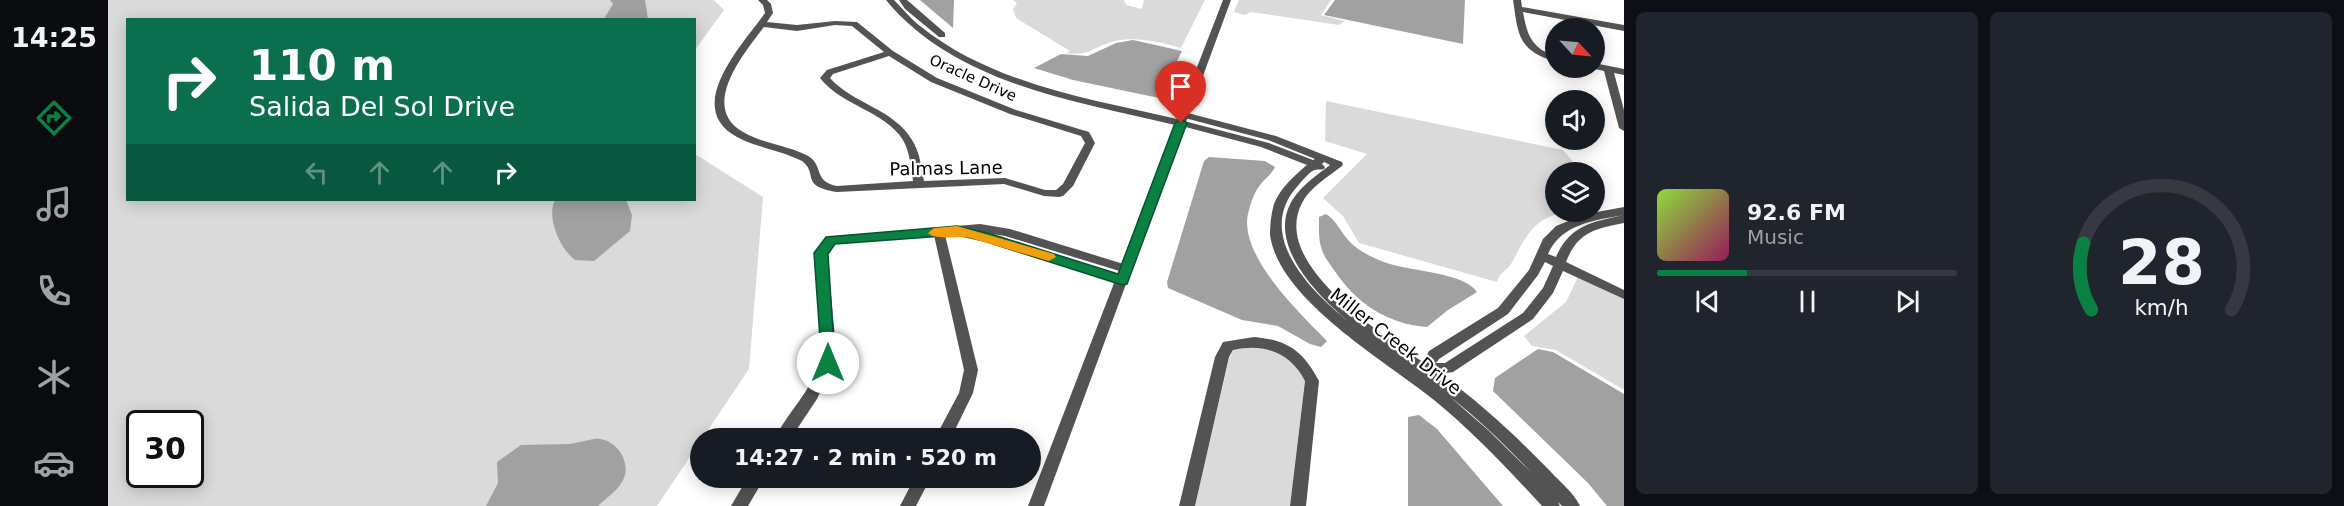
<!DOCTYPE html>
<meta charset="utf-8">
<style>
body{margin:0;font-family:"DejaVu Sans",sans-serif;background:#20242c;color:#f1f3f6;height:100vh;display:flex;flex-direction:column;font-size:22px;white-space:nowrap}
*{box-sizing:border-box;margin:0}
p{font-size:20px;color:#9ea1a6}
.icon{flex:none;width:33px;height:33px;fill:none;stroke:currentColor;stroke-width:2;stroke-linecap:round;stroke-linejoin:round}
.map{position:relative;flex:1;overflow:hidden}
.panel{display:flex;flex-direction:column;gap:12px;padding:12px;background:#0d0f14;width:720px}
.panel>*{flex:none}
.guide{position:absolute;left:18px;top:18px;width:570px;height:183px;border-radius:0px;box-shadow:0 3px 15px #0003;background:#0b6e4f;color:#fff;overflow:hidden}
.needle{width:39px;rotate:116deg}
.buttons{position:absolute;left:1437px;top:18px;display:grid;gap:12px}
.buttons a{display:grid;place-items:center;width:60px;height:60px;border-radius:50%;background:#171b24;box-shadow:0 3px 15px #0003;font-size:30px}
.speed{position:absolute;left:18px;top:410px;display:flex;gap:12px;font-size:30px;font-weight:700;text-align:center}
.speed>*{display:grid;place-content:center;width:78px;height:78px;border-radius:50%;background:#171b24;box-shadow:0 3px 15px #0003;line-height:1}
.speed .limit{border:3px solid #111;border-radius:9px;background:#fff;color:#111}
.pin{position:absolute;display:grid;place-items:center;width:51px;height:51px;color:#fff;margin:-62px -26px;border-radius:50% 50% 50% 0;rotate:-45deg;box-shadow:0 0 6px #0007}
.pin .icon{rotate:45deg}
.me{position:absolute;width:66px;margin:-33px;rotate:0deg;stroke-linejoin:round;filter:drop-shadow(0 0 4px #0008)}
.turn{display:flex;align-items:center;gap:21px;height:126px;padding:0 24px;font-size:27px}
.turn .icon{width:78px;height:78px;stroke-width:2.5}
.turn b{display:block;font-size:42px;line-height:51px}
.lanes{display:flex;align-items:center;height:57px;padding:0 24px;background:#0003;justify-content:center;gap:30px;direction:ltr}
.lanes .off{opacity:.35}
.panel .widget{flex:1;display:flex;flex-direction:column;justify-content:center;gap:9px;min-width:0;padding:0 21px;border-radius:9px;background:#20242c}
.panel .dial{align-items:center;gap:0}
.dial svg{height:156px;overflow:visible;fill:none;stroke:#363941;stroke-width:7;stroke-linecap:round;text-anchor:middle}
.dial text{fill:#f1f3f6;stroke:none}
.song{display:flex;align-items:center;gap:18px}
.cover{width:72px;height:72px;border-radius:9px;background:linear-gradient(135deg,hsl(90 70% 55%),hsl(330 70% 35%))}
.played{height:6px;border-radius:3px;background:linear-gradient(90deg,#0b8043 30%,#363941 30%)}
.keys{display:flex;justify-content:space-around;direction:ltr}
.panel .tiles{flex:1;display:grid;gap:12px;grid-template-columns:repeat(2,1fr)}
.trip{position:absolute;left:582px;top:428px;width:351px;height:60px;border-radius:30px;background:#171b24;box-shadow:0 3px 15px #0003;font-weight:700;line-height:60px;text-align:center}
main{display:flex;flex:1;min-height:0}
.dock{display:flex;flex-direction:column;width:108px;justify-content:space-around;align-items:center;background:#090b0e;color:#9ea1a6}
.dock .icon{width:42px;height:42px}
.dock .on{color:#0b8043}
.dock b{font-size:27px;color:#f1f3f6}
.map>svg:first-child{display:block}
.green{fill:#dadada;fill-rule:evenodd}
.water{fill:#a1a1a1}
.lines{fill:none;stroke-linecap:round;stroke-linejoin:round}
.minor{fill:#535353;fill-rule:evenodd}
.tertiary{fill:#535353;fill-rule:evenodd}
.route{fill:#0b8043;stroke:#07532c;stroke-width:1.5}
.slow{fill:#f59e0b}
.labels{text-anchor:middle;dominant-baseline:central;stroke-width:4.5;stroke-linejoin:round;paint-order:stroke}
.far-street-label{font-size:15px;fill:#000;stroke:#fff}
.street-label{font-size:18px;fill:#000;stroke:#fff}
</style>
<main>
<nav class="dock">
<b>14:25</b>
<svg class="icon on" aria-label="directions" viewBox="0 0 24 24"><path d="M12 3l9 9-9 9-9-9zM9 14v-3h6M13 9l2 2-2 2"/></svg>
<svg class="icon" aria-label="music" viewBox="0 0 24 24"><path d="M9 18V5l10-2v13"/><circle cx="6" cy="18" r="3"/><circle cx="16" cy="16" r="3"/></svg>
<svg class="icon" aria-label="phone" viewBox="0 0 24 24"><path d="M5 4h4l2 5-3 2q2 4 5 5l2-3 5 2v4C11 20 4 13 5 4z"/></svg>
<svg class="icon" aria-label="climate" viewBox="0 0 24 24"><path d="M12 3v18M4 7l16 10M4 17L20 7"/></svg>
<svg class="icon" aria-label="car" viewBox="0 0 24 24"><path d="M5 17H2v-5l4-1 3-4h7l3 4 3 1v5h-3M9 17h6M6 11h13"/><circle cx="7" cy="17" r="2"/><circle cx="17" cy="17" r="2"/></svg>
</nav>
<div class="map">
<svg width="1516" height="506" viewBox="0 0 1516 506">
<rect width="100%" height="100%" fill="#fff"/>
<g class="green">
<path d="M 0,0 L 606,0 L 616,10 L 587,50 L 586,20 L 20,20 L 20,200 L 586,200 L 587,154 L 655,197 L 641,369 L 549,506 L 0,506 ZM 32,423 L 82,423 L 82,474 L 32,474 Z"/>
<path d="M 905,0 L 1016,0 L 1018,5 L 1034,9 L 1036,0 L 1097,0 L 1073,48 C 1053,42 1028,36 1007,41 C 986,46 981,57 958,53 L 962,51 L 908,18 L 905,9 L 909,3 Z"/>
<path d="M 1131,0 L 1223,0 L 1213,15 L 1237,21 L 1231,25 L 1143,12 L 1137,15 L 1126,12 Z"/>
<path d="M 1218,101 L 1455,150 L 1474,172 L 1448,172 L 1448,212 L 1457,212 C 1423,219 1418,238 1403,264 C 1398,272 1393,270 1389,282 L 1251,243 L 1235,216 L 1215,198 L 1259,154 L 1217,141 Z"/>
<path d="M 1471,275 L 1516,299 L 1516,390 L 1448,350 L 1424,346 L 1416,336 L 1458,302 Z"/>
<path d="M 1156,345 L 1181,357 L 1197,379 L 1182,506 L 1087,506 L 1121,359 L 1126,349 Z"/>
</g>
<g class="water">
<path d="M 502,0 L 537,0 L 540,19 L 496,19 L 505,4 Z"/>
<path d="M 812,0 L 846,0 L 845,28 Z"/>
<path d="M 1227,0 L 1357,0 L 1355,44 L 1216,15 Z"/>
<path d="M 1025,40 L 1074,51 L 1051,98 L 965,80 L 926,68 L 953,54 L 980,56 L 1008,43 Z"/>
<path d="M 1101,157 L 1157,161 L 1167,167 C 1164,174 1157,178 1152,185 C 1147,191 1143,202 1141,210 C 1127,253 1193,314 1219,341 L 1213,347 L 1202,344 L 1170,326 L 1134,320 L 1060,288 L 1059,282 L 1096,161 Z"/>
<path d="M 447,200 L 518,200 L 524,215 L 522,231 L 486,261 L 467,260 C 452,249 438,217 447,200 Z"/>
<path d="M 1218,214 C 1229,221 1233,233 1242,242 C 1250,251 1271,261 1282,264 C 1304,271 1357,273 1369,292 L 1340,310 L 1319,327 C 1279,324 1248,303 1226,270 C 1222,264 1216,257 1214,250 C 1210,240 1211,227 1211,217 Z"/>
<path d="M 1430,349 L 1445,352 L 1516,394 L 1516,506 L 1499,506 L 1480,483 L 1385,391 L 1387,378 Z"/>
<path d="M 1311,415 L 1329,429 L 1395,506 L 1300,506 L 1300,417 Z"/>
<path d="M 486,439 C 506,436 526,462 514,482 C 509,491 498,498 490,506 L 378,506 L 390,483 L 389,462 L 413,445 L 462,444 Z"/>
</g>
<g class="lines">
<g class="minor">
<path d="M 650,0 L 659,0 L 663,4 L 665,13 L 659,22 L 689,25 L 727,21 L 749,22 L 785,51 L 829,78 L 908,110 L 981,132 L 987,143 L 965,186 L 955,196 L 951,197 L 936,196 L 896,184 L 729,192 C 691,186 711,174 694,161 C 673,150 649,148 629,137 C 574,107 635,44 657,13 L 655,5 ZM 727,25 L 744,26 L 776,52 L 719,70 L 712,78 C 734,106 777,111 795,140 C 802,152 803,168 805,181 L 729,186 C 703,181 718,163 696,154 C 676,145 654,143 635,132 C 591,107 636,53 656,27 L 689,31 ZM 781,56 L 823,82 L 902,114 L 973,136 L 977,143 L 955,184 L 948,190 L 937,190 L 897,178 L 816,181 C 813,167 812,152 804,140 C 786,109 745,104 722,78 L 725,74 Z"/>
<path d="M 1405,0 L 1413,0 L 1414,7 L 1516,25 L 1516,31 L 1415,12 C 1419,35 1424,49 1448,56 L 1448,62 L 1445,61 C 1409,50 1410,32 1405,0 Z"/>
<path d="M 1486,63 L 1516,69 L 1516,75 L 1506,73 L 1516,110 L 1516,131 L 1511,128 L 1496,71 L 1483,68 L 1486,68 Z"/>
<path d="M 1076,112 L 1168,136 L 1234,162 L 1235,164 L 1234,166 C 1220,177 1202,187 1194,203 C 1162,264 1274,334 1315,362 L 1321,351 L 1390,308 L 1421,270 L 1435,239 L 1448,226 L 1478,214 L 1516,207 L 1516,215 C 1487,220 1453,224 1440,254 L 1448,257 C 1462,225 1484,222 1516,215 L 1516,223 C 1486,229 1470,232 1458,262 L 1516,290 L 1516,299 L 1455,271 L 1445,293 L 1425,319 L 1345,372 L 1332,374 C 1372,402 1408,436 1442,471 C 1452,482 1466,493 1472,506 L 1454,506 L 1450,502 L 1452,506 L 1434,506 C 1400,469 1365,432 1326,400 C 1279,362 1171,300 1162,235 C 1162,228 1163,215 1165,208 C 1169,191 1186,176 1199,165 L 1153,147 L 1070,125 L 1068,123 L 1073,120 L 1076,121 L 1161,143 L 1205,160 L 1207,159 L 1160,140 L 1073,117 L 1073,113 ZM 1216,162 L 1222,165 C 1209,175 1194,185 1185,199 C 1157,243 1209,295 1240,321 C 1205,293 1151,240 1184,193 C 1188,188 1201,171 1207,170 C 1210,169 1213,170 1216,169 L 1217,167 L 1214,164 ZM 1437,262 L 1445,266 L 1435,288 L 1415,313 L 1337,363 L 1328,363 L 1331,359 L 1400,314 L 1430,275 ZM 1341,396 C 1372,420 1400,448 1427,476 L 1380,430 Z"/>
<path d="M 872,224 L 902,229 L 1022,266 L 1024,269 L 1018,273 L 897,236 L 872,232 L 1018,277 L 1020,280 L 1018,283 L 1014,284 L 866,238 L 864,235 L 866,232 L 837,235 L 870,370 L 865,393 L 843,438 L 827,438 L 851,393 L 856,370 L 826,235 L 727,244 L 719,253 L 728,348 L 726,360 L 709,399 L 683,438 L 667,438 C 685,403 707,391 714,348 L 707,253 L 719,237 Z"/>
<path d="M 1146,337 C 1180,340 1195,351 1211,381 L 1198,506 L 1182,506 L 1197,381 C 1182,352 1155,343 1125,350 L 1121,357 L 1087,506 L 1071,506 L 1107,357 L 1115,342 Z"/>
<path d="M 640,477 L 657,477 L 640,506 L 623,506 Z"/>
<path d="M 807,477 L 823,477 L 808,506 L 792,506 Z"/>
</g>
<g class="tertiary">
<path d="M 778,0 L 786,0 C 795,9 803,19 812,26 C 884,84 982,99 1069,119 L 1115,0 L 1123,0 L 936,506 L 920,506 L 1067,125 C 967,101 847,84 778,0 Z"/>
<path d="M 791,0 L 799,0 L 837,33 L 837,37 L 831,37 L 797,9 Z"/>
</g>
</g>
<path class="route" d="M 1073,119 L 1079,123 L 1019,284 L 1014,285 L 876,241 L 849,235 L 727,244 L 720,254 L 727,363 L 725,367 L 714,367 L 706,253 L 718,237 L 849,226 L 883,234 L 1010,274 L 1067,123 Z"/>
<path class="slow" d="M 849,226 L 946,254 L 948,257 L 941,261 L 862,238 C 850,235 828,241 820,233 L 826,228 Z"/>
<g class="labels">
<g class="far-street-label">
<text transform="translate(865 78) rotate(24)">Oracle Drive</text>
</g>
<g class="street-label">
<text transform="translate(838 168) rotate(-1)">Palmas Lane</text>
<text transform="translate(1288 341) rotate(38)">Miller Creek Drive</text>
</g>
</g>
</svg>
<div class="buttons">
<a><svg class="needle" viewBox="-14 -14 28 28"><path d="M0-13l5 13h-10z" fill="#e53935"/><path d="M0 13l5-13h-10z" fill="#9ea1a6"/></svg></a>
<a><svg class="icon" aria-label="sound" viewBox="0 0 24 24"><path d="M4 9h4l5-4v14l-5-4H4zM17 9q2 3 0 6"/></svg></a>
<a><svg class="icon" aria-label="layers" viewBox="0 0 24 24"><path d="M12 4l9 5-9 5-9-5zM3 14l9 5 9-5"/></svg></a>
</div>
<div class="speed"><div class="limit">30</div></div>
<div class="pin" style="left:1073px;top:123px;background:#d93025"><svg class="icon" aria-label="arrive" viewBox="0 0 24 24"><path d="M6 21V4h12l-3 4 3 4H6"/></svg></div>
<svg class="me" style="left:720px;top:363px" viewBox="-20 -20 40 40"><circle r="19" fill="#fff"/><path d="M0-13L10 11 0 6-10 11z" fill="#0b8043"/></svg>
<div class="trip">14:27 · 2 min · 520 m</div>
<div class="guide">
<div class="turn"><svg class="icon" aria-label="right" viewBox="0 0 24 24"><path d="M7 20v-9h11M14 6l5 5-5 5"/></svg><div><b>110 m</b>Salida Del Sol Drive</div></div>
<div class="lanes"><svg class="icon off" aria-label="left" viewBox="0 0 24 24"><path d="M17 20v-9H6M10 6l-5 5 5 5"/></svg><svg class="icon off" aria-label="ahead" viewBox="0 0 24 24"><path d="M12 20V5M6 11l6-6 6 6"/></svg><svg class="icon off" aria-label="ahead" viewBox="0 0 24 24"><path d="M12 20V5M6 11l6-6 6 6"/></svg><svg class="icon" aria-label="right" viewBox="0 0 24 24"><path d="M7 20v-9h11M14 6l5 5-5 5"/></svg></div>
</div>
</div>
<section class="panel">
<div class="tiles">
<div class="widget">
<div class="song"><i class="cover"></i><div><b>92.6 FM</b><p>Music</p></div></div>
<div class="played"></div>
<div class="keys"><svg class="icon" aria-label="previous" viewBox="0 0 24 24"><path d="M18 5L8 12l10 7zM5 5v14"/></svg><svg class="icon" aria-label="pause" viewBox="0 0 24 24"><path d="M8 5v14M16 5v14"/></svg><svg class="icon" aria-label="next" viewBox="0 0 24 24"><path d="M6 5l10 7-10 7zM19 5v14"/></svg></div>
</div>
<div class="widget dial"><svg viewBox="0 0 100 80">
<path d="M14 69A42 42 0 1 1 86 69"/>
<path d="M14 69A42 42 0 0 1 10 35" stroke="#0b8043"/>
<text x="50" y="56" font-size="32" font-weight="700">28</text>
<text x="50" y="72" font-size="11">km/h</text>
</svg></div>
</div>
</section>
</main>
